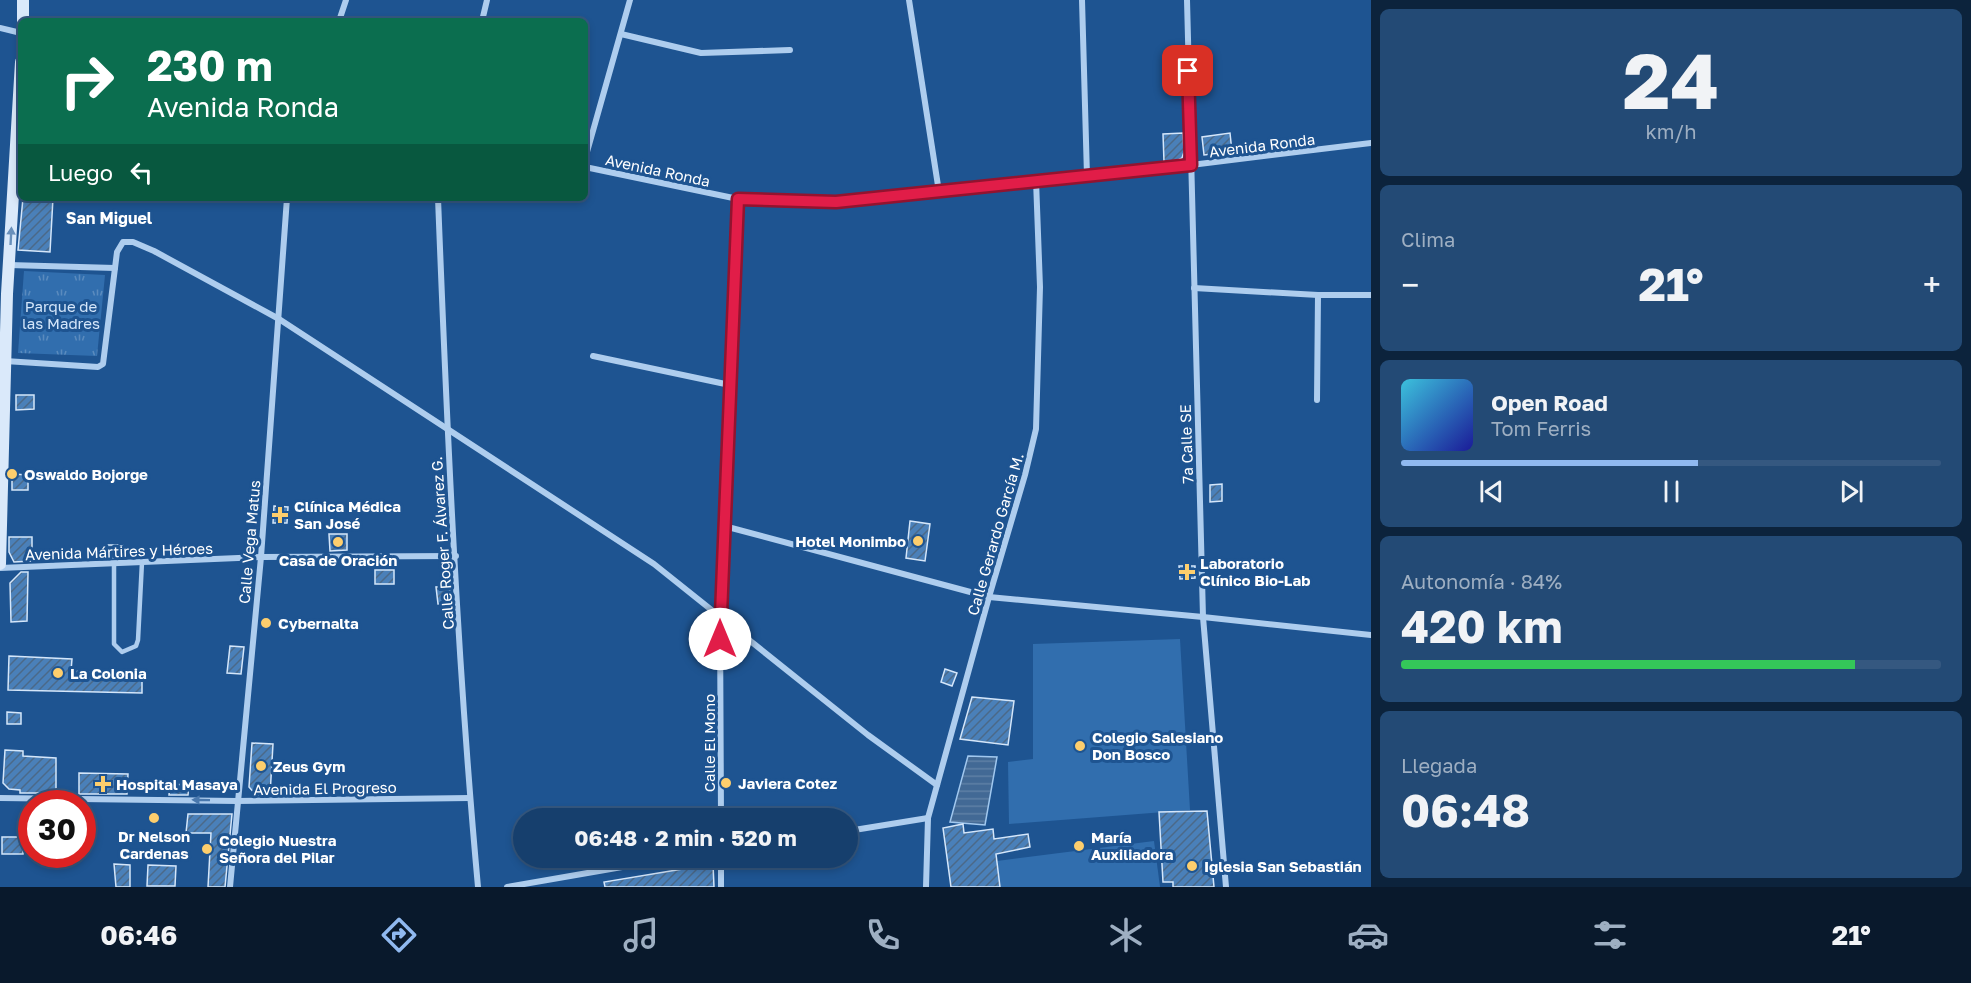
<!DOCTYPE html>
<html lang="es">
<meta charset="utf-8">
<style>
body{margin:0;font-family:"Golos Text",sans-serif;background:#234a75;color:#f1f3f6;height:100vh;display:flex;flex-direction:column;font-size:22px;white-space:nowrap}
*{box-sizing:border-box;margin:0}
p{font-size:20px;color:#9eafc2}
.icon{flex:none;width:33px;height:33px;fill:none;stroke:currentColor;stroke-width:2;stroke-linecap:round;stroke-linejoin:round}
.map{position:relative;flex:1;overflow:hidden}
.panel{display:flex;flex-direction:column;gap:9px;padding:9px;background:#0c233c;width:600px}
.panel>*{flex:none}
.banner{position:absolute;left:18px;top:18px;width:570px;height:183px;border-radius:9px;box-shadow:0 3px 9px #0003,0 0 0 2px #355880;background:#0b6e4f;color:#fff;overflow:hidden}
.speed{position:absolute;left:18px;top:790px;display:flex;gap:12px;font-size:30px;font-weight:700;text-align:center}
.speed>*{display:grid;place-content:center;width:78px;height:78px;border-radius:50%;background:#163f6d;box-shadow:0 3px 9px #0003,0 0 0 2px #355880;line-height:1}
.speed .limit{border:9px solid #d22;background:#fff;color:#111}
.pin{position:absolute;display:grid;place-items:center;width:51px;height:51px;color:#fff;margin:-26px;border-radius:12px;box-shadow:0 3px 9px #0006}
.me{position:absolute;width:66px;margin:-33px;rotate:0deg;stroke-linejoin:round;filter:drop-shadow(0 0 4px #0008)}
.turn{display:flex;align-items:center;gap:21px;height:126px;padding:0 30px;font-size:27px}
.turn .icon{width:78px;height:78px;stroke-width:2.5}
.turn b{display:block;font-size:42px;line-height:51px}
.then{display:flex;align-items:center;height:57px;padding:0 30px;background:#0003;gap:12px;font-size:22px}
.big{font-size:45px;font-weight:700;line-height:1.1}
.panel .card{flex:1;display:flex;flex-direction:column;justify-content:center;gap:9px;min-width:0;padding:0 21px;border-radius:9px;background:#234a75}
.panel .dial{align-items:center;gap:0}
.dial b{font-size:78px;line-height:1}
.song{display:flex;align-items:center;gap:18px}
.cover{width:72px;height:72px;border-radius:9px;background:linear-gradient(135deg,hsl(190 70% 55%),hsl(240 70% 35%))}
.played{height:6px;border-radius:3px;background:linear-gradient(90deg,#90b9f0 55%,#355880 55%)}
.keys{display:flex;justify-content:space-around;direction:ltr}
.heat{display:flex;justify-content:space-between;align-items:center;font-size:33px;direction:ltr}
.charge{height:9px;border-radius:4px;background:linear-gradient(90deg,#34c759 84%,#355880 0)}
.trip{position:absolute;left:513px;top:808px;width:345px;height:60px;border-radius:30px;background:#163f6d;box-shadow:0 3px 9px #0003,0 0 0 2px #355880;font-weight:700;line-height:60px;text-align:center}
.tab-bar{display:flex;height:96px;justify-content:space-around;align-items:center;background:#09192c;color:#9eafc2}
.tab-bar .icon{width:42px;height:42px}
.tab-bar .selected{color:#90b9f0}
.tab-bar b{font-size:27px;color:#f1f3f6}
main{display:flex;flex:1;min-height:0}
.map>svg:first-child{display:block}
.grass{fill:url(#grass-tufts)}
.pitch{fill:#316eae}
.water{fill:url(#water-rules);stroke:#a1c8ef;stroke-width:1.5}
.building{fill:url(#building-hatch);stroke:#d4e6fa;stroke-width:1.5}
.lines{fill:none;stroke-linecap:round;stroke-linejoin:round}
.lane{stroke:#aecdee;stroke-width:4.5}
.street{stroke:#aecdee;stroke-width:6}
.secondary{stroke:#dae9fa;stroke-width:12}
.oneway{fill:#6990bb}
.oneway2{fill:#4978ad}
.route-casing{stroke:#92132f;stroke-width:15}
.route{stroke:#e11d48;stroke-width:10}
.poi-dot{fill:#fdce6d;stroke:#1e5491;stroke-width:2}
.labels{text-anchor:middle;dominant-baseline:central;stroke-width:6;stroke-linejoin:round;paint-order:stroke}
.street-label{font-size:15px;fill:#fff;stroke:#1e5491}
.park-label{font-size:15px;fill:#d4e6fa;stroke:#1e5491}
.poi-label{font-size:15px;font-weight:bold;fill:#fff;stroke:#1e5491;text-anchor:start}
.neighbourhood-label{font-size:16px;font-weight:bold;fill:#fff;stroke:#1e5491}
</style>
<main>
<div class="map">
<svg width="1371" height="887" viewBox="0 0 1371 887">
<defs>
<pattern id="grass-tufts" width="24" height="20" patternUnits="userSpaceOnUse" patternTransform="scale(1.5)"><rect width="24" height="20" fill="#316eae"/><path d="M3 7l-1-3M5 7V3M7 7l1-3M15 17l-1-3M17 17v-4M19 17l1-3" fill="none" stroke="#5a8bbe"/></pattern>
<pattern id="water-rules" width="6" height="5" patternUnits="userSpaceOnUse" patternTransform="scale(1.5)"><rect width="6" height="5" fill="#426995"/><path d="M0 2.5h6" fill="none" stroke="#5e80a5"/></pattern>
<pattern id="building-hatch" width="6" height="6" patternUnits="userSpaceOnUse" patternTransform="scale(1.5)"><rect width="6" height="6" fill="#4a80b9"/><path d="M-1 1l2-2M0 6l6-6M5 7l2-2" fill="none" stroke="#4b6988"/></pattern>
</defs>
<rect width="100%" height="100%" fill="#1e5491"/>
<path class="grass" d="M 24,271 L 105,275 L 97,356 L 18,353 Z"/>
<g class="pitch">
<path d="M 1180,639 L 1190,810 L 1009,824 L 1008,762 L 1033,759 L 1033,644 Z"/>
<path d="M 1154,841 L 1160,887 L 1000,887 L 997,861 Z"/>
</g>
<path class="water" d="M 968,756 L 997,757 L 985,825 L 950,822 Z"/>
<g class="building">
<path d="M 1183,133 L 1184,152 L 1182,158 L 1176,161 L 1164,162 L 1163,134 Z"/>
<path d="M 1230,133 L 1232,152 L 1204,155 L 1202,137 Z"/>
<path d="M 23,198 L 53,198 L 50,252 L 18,250 Z"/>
<path d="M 16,395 L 34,395 L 34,409 L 16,410 Z"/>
<path d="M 12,474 L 28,475 L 28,490 L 12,490 Z"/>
<path d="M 1222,484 L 1222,501 L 1210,502 L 1210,485 Z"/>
<path d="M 274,506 L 288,507 L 287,523 L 273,523 Z"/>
<path d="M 910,521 L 930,524 L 925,561 L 906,558 Z"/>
<path d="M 329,534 L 347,534 L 347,550 L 330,551 Z"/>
<path d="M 9,537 L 32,537 L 32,561 L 14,562 L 9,552 Z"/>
<rect x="107" y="545" width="16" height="13"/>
<path d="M 1179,566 L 1195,566 L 1195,578 L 1180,579 Z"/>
<rect x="375" y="570" width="19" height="14"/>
<path d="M 21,572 L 28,572 L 27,621 L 11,622 L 10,583 Z"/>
<path d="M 449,586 L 451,603 L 438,604 L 436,587 Z"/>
<path d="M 230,646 L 244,647 L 241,674 L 227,673 Z"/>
<path d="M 9,656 L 72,659 L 71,671 L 142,676 L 142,693 L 8,690 Z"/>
<path d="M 945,669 L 957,673 L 952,686 L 941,682 Z"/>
<path d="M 972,697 L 1014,701 L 1008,745 L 960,739 Z"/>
<path d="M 7,712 L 21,713 L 21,724 L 7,724 Z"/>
<path d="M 252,743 L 273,744 L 270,795 L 256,795 L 249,787 Z"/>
<path d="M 5,750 L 23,751 L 23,756 L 56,758 L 56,793 L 20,793 L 20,790 L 9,789 L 3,783 Z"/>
<path d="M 79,773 L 128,774 L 127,794 L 79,794 Z"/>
<path d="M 170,784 L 189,785 L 188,795 L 169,795 Z"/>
<path d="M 1207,811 L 1214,887 L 1173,887 L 1173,882 L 1163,882 L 1159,812 Z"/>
<path d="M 188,814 L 232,814 L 225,887 L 208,887 L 211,833 L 186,833 Z"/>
<path d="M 963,824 L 964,833 L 993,829 L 994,839 L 1028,834 L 1030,847 L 996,854 L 1000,887 L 951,887 L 943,828 Z"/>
<rect x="2" y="837" width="21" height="17"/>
<path d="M 114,864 L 130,865 L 130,887 L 116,887 Z"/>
<path d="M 713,864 L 714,887 L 605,887 L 604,882 Z"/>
<path d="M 148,865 L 176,866 L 175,886 L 147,886 Z"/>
</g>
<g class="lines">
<path class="lane" d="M 114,563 L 114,644 L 122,652 L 136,646 L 138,640 L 142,562"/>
<g class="street">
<path d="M 909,0 L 939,192"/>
<path d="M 1082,0 L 1087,176"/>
<path d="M 1187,0 L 1203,617 L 1226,887"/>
<path d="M 339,21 L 346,0"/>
<path d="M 482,21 L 487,0"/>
<path d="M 0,28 L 21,33"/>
<path d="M 621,34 L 701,53 L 790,50"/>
<path d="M 585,159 L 630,0"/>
<path d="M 585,167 L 738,199 L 836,202 L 1191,165 L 1371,143"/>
<path d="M 438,198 C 447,428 457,658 478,887"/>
<path d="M 9,265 L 115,268"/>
<path d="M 1194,288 L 1318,295 L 1371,295"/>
<path d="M 593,356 L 730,385"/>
<path d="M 5,361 L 98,367 L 103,364 L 117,252 L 123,242 L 133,242 L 154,251 L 279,319 L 654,564 L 868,735 L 937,785"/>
<path d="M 1317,400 L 1318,295"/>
<path d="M 724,526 L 989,597 L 1203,617 L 1371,635"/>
<path d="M 0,568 L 261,557 L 456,556"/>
<path d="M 0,798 L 237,801 L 470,798"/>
<path d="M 721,819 L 720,616 L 738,199"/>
<path d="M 848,831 L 928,818"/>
<path d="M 230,887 L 261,557 L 287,198"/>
<path d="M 507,887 L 674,858"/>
<path d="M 721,887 L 721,858"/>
<path d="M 926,887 L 928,818 L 989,597 L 1025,475 L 1036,429 L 1040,287 L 1036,180"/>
</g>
<g class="secondary">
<path d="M 23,21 L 23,0"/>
<path d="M 0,564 L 7,294 L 21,62"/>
</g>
</g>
<defs><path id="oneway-solid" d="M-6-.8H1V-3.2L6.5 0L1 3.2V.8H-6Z" transform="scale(1.5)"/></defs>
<use class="oneway" href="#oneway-solid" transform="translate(11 236) rotate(-87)"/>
<use class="oneway2" href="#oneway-solid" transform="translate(201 800) rotate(-179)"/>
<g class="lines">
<g class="route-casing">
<path id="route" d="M 720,639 L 738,199 L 836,202 L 1191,165 L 1188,71"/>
</g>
<use href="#route" class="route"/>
</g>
<g class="poi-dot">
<circle cx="12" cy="474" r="6"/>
<path d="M277 506h6v6h6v6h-6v6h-6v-6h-6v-6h6z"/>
<circle cx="918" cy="541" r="6"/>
<circle cx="338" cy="542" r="6"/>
<path d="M1184 563h6v6h6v6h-6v6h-6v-6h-6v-6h6z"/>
<circle cx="266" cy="623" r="6"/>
<circle cx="58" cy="673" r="6"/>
<circle cx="1080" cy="746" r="6"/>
<circle cx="261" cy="766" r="6"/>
<circle cx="726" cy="783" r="6"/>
<path d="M100 775h6v6h6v6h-6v6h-6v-6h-6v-6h6z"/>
<circle cx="154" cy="818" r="6"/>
<circle cx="1079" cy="846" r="6"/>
<circle cx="207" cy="849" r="6"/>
<circle cx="1192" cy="866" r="6"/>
</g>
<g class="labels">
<g class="street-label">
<text transform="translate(1262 145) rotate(-7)">Avenida Ronda</text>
<text transform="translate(658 170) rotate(12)">Avenida Ronda</text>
<text transform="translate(1186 444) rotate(-92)">7a Calle SE</text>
<text transform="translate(995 534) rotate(-74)">Calle Gerardo García M.</text>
<text transform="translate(249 542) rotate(-85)">Calle Vega Matus</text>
<text transform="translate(442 543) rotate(-94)">Calle Roger F. Álvarez G.</text>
<text transform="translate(119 551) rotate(-2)">Avenida Mártires y Héroes</text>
<text transform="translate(709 743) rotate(-90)">Calle El Mono</text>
<text transform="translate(325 788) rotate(-1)">Avenida El Progreso</text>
</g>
<g class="park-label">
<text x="61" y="306">Parque de<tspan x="61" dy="17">las Madres</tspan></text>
</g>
<g class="poi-label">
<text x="24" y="474">Oswaldo Bojorge</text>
<text x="294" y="506">Clínica Médica<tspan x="294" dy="17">San José</tspan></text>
<text x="906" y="541" text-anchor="end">Hotel Monimbo</text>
<text x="338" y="560" text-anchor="middle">Casa de Oración</text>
<text x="1200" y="563">Laboratorio<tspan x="1200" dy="17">Clínico Bio-Lab</tspan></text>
<text x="278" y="623">Cybernalta</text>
<text x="70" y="673">La Colonia</text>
<text x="1092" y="737">Colegio Salesiano<tspan x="1092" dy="17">Don Bosco</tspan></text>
<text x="273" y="766">Zeus Gym</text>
<text x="738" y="783">Javiera Cotez</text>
<text x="116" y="784">Hospital Masaya</text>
<text x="154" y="836" text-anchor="middle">Dr Nelson<tspan x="154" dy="17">Cardenas</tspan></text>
<text x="1091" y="837">María<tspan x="1091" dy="17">Auxiliadora</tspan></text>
<text x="219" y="840">Colegio Nuestra<tspan x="219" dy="17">Señora del Pilar</tspan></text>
<text x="1204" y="866">Iglesia San Sebastián</text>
</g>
<g class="neighbourhood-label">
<text x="109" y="218">San Miguel</text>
</g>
</g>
</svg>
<div class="speed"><div class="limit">30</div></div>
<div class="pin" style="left:1188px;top:71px;background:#d93025"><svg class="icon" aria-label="arrive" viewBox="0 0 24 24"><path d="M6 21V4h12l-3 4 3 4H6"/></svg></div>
<svg class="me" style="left:720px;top:639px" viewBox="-20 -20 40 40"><circle r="19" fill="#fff"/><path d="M0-13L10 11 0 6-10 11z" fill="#e11d48"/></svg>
<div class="trip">06:48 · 2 min · 520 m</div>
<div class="banner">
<div class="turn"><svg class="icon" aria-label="right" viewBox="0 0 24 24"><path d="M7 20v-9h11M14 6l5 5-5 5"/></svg><div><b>230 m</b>Avenida Ronda</div></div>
<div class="then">Luego<svg class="icon" aria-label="left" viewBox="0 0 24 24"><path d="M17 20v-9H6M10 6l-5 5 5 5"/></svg></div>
</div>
</div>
<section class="panel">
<div class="card dial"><b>24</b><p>km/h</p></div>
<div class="card"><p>Clima</p>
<div class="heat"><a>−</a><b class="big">21°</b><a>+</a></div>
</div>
<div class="card">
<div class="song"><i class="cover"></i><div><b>Open Road</b><p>Tom Ferris</p></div></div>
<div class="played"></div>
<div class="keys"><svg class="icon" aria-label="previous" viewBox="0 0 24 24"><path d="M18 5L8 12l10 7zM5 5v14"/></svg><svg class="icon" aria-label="pause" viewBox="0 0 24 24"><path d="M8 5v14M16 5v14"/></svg><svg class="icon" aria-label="next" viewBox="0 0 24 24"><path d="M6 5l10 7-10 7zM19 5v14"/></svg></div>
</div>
<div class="card"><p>Autonomía · 84%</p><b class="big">420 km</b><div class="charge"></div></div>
<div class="card"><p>Llegada</p><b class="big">06:48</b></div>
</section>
</main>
<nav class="tab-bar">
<b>06:46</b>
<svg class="icon selected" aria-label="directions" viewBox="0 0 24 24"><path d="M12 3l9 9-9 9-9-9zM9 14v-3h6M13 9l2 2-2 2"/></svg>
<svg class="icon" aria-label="music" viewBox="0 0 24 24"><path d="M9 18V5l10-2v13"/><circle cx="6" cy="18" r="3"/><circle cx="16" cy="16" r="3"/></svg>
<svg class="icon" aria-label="phone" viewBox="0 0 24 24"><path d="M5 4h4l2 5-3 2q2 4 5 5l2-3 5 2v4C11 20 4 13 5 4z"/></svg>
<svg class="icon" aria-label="climate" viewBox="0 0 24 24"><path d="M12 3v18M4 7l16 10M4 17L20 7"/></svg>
<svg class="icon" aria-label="car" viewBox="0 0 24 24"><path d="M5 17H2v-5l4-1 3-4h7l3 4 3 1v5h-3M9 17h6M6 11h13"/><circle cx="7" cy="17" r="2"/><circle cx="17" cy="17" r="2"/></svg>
<svg class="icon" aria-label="filters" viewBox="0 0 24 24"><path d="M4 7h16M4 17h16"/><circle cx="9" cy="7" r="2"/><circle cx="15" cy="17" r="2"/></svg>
<b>21°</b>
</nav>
